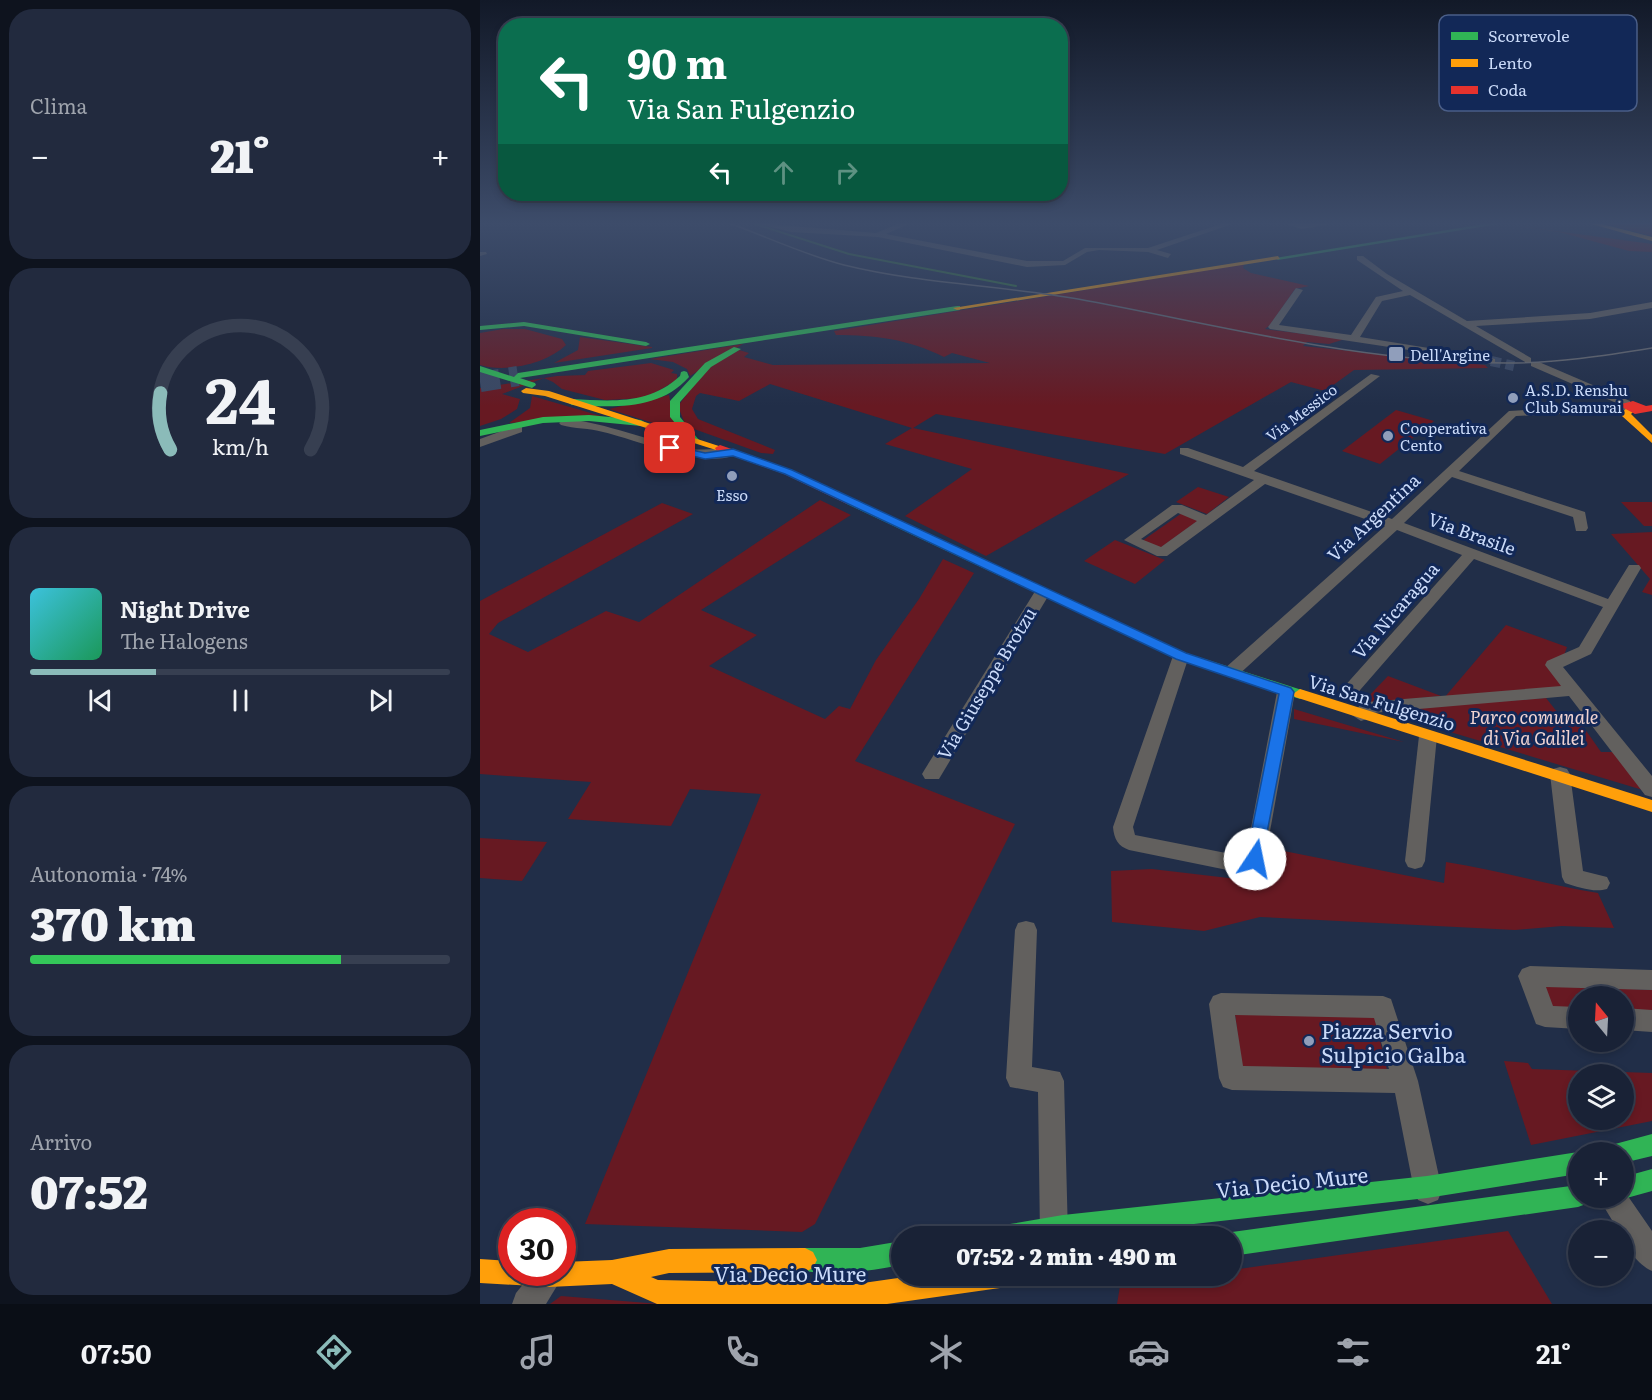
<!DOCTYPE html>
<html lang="it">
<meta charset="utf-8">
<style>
body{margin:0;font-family:Literata,serif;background:#222a3e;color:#f1f3f6;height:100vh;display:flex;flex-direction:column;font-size:22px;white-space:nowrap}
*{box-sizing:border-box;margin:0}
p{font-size:20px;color:#9fa4ad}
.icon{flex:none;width:33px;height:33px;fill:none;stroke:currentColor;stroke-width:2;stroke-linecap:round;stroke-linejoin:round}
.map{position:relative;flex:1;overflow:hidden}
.side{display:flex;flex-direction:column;gap:9px;padding:9px;background:#0e131e;width:480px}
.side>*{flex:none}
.top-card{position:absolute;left:18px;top:18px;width:570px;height:183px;border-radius:24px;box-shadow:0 3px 9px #0003,0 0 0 2px #373f51;background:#0b6e4f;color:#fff;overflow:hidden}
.needle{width:39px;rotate:342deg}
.tools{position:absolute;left:1088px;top:986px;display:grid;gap:12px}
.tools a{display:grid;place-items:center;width:66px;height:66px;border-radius:50%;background:#192236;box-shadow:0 3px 9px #0003,0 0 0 2px #373f51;font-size:30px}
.speed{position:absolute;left:18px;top:1208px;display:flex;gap:12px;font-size:30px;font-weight:700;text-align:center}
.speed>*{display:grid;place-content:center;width:78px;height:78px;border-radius:50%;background:#192236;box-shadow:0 3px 9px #0003,0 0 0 2px #373f51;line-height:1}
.speed .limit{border:9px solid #d22;background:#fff;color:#111}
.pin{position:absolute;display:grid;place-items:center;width:51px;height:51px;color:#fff;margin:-26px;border-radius:12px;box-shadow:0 3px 9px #0006}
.me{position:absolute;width:66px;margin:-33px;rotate:11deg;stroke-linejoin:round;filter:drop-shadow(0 0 4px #0008)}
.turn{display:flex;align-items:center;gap:21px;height:126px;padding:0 30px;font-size:27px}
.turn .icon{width:78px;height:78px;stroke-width:2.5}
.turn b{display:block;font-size:42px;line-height:51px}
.lanes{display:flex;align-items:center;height:57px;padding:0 30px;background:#0003;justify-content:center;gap:30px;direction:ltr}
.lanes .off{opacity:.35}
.big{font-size:45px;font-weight:800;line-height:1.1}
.side .card{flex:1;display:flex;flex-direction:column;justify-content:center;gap:9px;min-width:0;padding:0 21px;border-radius:24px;background:#222a3e}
.side .dial{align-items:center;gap:0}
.dial svg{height:156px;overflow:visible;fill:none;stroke:#373f51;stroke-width:7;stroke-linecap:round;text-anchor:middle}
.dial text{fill:#f1f3f6;stroke:none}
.song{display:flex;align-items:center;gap:18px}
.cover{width:72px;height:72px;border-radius:9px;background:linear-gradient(135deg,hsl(190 70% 55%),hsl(150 70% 35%))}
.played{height:6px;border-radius:3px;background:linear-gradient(90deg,#8bbbb9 30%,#373f51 30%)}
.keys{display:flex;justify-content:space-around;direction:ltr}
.heat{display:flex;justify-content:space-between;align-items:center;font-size:33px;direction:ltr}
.charge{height:9px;border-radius:4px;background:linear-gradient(90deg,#34c759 74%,#373f51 0)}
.trip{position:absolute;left:411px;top:1226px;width:351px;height:60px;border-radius:30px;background:#192236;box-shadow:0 3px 9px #0003,0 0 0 2px #373f51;font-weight:800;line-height:60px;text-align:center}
.menu{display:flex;height:96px;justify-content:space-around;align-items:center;background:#0a0e16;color:#9fa4ad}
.menu .icon{width:42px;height:42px}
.menu .active{color:#8bbbb9}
.menu b{font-size:27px;color:#f1f3f6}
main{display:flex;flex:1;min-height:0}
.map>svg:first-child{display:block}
.green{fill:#671922;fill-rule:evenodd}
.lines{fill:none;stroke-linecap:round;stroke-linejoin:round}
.stream{stroke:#387a3a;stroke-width:2}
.street-tunnel{stroke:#3a4863;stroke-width:10;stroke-dasharray:10 5;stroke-linecap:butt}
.highway-tunnel{stroke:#3a4863;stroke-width:20;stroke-dasharray:20 10;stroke-linecap:butt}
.street{fill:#62605e;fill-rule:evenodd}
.fast{fill:#30b455;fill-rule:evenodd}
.slow{fill:#ff9f0a;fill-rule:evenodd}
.jam{fill:#e5322d;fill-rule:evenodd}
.tram{stroke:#65686f;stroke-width:1.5}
.route{fill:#1a73e8;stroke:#114b97;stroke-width:1.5}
.poi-dot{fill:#909ebb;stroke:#122857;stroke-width:2}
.labels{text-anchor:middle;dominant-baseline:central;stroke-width:6;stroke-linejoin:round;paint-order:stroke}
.far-poi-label{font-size:15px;fill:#cbdbf9;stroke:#122857;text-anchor:start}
.far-street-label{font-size:15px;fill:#cbdbf9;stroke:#122857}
.street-label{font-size:18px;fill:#cbdbf9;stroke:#122857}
.park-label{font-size:18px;font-style:italic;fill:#f1d4d2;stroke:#122857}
.near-poi-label{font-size:21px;fill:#cbdbf9;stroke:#122857;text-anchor:start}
.near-street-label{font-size:21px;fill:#cbdbf9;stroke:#122857}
.key{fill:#122857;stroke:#4a5e88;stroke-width:1.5}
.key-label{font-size:16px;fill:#cbdbf9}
</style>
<main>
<section class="side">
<div class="card"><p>Clima</p>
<div class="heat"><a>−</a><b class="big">21°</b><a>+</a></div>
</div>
<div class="card dial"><svg viewBox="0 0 100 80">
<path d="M14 69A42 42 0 1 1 86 69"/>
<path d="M14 69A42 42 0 0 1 9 40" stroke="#8bbbb9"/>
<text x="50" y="56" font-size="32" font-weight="700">24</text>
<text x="50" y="72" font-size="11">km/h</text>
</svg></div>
<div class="card">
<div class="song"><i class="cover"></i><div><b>Night Drive</b><p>The Halogens</p></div></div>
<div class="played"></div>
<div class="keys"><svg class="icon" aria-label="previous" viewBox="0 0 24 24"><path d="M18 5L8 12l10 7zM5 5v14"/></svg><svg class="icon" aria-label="pause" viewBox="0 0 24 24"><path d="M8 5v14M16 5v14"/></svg><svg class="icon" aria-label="next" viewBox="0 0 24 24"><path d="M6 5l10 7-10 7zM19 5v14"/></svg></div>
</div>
<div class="card"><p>Autonomia · 74%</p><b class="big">370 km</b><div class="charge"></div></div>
<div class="card"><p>Arrivo</p><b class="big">07:52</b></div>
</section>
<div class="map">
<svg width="1172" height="1304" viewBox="0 0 1172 1304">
<rect width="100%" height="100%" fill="#212e48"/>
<g class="green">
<path d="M 1122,223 L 1172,223 L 1172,236 Z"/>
<path d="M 1030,225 L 1172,244 L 1172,252 L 1149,251 L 1079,232 Z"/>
<path d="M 764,264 L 763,268 L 771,273 L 829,286 L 815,289 L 790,325 L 785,329 L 865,339 L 849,344 L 827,342 L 823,346 L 1005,365 L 1008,368 L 874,370 L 845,391 L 811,382 L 685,454 L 456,414 L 433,428 L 649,474 L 506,556 L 425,516 L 492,469 L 405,444 L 432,428 L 290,384 L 259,401 L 220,393 L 216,396 L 212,409 L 218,419 L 295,450 L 293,454 L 281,453 L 214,429 L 205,424 L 198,406 L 226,369 L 259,350 L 269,353 L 264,357 L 293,365 L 510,363 L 472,353 L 464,357 C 428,339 395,335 356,335 L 354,331 Z"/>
<path d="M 23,329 L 45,329 L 82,339 L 86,345 C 66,364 26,373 0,365 L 0,333 Z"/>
<path d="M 100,337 L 172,347 L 172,348 L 74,363 L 98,350 Z"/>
<path d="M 263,344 L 210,376 L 207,369 L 193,362 L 170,359 Z"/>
<path d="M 171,363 L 194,370 L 191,373 L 197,374 L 197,380 L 166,398 L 125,400 L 82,389 L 73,382 L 64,378 L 22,394 L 40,399 L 37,409 L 21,419 L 0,426 L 0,388 L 77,376 L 105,375 L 108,371 Z"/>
<path d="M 189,395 L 195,427 L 192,429 L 129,409 Z"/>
<path d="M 52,396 L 128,418 L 29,423 L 50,408 Z"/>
<path d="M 916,410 L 954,421 L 900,464 L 862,451 Z"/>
<path d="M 718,487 L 749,497 L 727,514 L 696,502 Z"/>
<path d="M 340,500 L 371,515 L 221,610 L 277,635 L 229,666 L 345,719 L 359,706 L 370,709 L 396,660 L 439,599 L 463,559 L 494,573 L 375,761 L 535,824 L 335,1224 L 322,1232 L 105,1224 L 281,794 L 210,789 L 191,826 L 88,819 L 111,782 L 0,774 L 0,601 L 182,503 L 213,514 L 18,623 L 9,634 L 48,652 L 126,611 L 159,622 Z"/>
<path d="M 1141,502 L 1172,502 L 1172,526 L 1164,526 Z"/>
<path d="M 702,513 L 719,520 L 680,548 L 662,541 Z"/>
<path d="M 1172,532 L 1172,595 L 1162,592 L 1170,579 L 1131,534 Z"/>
<path d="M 635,540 L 685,560 L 655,584 L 604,561 Z"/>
<path d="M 1026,625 L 1087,647 L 1078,672 L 1089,686 L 964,698 Z"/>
<path d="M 908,676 L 961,696 L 889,703 L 884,701 Z"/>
<path d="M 1066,698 L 1078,713 L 1093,712 L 1121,752 L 1139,752 L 1166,791 L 897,710 Z"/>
<path d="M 814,709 L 924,742 L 814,719 Z"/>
<path d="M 0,838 L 67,842 L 42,881 L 0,878 Z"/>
<path d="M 804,851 L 964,883 L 966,862 C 1018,870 1067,885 1118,893 L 1134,928 L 1082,926 L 1035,930 L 780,917 L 724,931 L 632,922 L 631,871 L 672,869 L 791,883 Z"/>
<path d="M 1063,985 L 1172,990 L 1172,1012 L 1143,1011 L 1143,996 L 1098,996 L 1098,1009 L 1071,1007 Z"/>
<path d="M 755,1014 L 894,1015 L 907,1070 L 762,1068 Z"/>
<path d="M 1024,1061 L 1048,1063 L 1052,1069 L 1172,1073 L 1172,1121 L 1051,1145 ZM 1098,1074 L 1143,1074 L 1143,1119 L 1098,1119 Z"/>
<path d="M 1028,1231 L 1072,1304 L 637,1304 L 640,1286 L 719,1275 L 752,1275 L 752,1270 Z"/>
<path d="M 81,1296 L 180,1304 L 70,1304 Z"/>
</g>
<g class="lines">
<path class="stream" d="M 272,223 L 369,254 L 536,286"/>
<path class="street-tunnel" d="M 1011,361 L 1034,366"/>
<path class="highway-tunnel" d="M 0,382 L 38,376"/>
<g class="street">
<path d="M 275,223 L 396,233 L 420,223 L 431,223 L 406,234 L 547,261 L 583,261 L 605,248 L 668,248 L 744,223 L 755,223 L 677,250 L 691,254 L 688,258 L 668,252 L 619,250 L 607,252 L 585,265 L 547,267 L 398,237 L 311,232 Z"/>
<path d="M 802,223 L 856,223 L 822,229 Z"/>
<path d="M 0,252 L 6,252 L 7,254 L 0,256 Z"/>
<path d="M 877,256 L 883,256 L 907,274 L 987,321 L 1110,313 L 1172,302 L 1172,308 L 1110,319 L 996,326 L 1051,358 L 1051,362 L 1047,363 L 930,295 L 902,301 L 880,337 L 1011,358 L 1015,359 L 1015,363 L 790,329 L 788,327 L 816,288 L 823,290 L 799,325 L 871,335 L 896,297 L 923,291 L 877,260 Z"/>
<path d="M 1051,362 L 1059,362 L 1150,401 L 1150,408 L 1144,411 L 1036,416 L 979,471 L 1105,512 L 1108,528 L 1106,531 L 1096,531 L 1093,517 L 972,477 L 924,523 L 1128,599 L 1149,565 L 1159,565 L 1161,568 L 1111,654 L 1083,667 L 1172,776 L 1172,797 L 1165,795 L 1089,696 L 892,713 L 887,719 L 881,721 L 872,715 L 881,704 L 887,702 L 1081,686 L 1065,665 L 1067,661 L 1099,647 L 1123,607 L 994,559 L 874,697 L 862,697 L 859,693 L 862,689 L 982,555 L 917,530 L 756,677 L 750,678 L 742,673 L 744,669 L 905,526 L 785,484 L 687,556 L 677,556 L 644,540 L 692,505 L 702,505 L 726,515 L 774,480 L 700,454 L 700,448 L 708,448 L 763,467 L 891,374 L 900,376 L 774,471 L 912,519 L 1029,411 L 1141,405 L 1051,366 ZM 698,513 L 717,521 L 681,547 L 661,539 Z"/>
<path d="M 85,419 C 128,423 167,441 209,449 C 221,451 252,446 259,452 C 236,473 151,438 123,432 C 109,428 95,429 81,425 L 79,423 Z"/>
<path d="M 38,425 L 42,426 L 42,432 L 0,447 L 0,439 Z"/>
<path d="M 562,588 L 570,593 L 459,779 L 445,779 L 442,774 L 445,769 L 554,593 Z"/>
<path d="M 701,651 L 709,656 L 653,827 L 655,835 L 761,856 L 766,854 L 797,692 L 806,686 L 815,692 L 785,859 L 782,865 L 762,873 L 649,850 C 638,846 634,839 633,827 L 693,656 Z"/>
<path d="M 948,730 L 954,732 L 957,736 L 945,861 L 942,867 L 935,869 L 928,867 L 925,861 L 939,736 L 942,732 Z"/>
<path d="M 1080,767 L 1087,769 L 1090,774 L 1103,871 L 1127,877 L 1130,883 L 1127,889 C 1114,893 1098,887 1085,883 L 1082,877 L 1070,774 L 1073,769 Z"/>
<path d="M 546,921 L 554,923 L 557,930 L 552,1067 L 580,1072 L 584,1081 L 588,1236 L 560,1236 L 558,1092 L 530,1087 L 526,1078 L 535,930 L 538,923 Z"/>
<path d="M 1050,966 L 1172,970 L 1172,990 L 1066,987 L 1073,1006 L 1098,1007 L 1098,1029 L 1065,1027 L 1056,1024 L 1038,976 L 1042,969 Z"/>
<path d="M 741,993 L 903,996 L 911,999 L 938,1081 L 962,1190 L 958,1200 L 948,1204 L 938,1200 L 934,1190 L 915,1093 L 752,1090 L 743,1087 L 739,1078 L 729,1004 L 733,996 ZM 755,1015 L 894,1018 L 909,1069 L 763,1066 Z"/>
<path d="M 1143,1008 L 1172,1010 L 1172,1032 L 1143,1030 Z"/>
<path d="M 1143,1189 L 1172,1231 L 1172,1271 C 1158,1265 1143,1246 1143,1230 L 1138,1230 L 1118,1197 L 1143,1197 Z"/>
<path d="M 53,1272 L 81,1272 L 83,1276 L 66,1304 L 32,1304 L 36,1293 Z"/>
</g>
<g class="fast">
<path d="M 1010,223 L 1025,223 L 798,260 L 795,258 Z"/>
<path d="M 477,306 L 480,306 L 480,310 L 40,378 L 55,383 L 56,385 L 52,388 L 0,372 L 0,366 L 34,377 L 38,373 Z"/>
<path d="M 44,322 L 166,342 L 170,344 L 166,346 L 44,326 L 0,330 L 0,326 Z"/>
<path d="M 254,347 L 261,349 L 231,367 L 200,402 L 200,417 L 219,440 L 211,442 L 190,417 L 190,401 L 225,363 Z"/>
<path d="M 204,371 L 207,372 L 209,377 C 179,411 133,407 92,405 L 87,402 L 92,399 C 132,401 169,405 200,376 L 201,372 Z"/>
<path d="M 109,415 L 161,420 L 166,423 L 161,426 L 109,421 L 63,423 L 0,436 L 0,430 L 63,417 Z"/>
<path d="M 371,499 L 706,653 L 825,691 L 827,694 L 820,699 L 696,659 L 367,504 L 366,502 Z"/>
<path d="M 1172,1134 L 1172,1156 L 1143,1163 L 1143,1152 L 1132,1152 L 1135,1144 Z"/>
<path d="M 1098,1152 L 1098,1174 L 947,1198 L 607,1236 L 518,1236 L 522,1228 L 530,1224 L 583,1215 L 947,1176 Z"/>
<path d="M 1172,1169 L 1172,1191 L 1143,1199 L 1137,1197 L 1143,1197 L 1143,1177 Z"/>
<path d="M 1098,1185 L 1098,1197 L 1109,1197 L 1106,1204 L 1098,1207 L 752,1256 L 752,1236 L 743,1236 L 752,1232 Z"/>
<path d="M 422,1241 L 422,1265 C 394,1270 342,1279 317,1268 L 313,1260 L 317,1252 L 325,1248 L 380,1248 Z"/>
</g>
<g class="slow">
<path d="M 1108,223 L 1118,223 L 1172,237 L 1172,241 Z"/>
<path d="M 798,256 L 800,259 L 477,310 L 473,308 Z"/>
<path d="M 46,388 L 69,391 L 245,448 L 244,450 L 236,450 L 65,396 L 43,393 L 41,391 Z"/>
<path d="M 1147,408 L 1153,408 L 1155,410 L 1151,414 L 1172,435 L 1172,443 L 1142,416 L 1140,414 Z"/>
<path d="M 820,689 L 1172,800 L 1172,812 L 815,697 L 813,694 Z"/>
<path d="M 325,1248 L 333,1252 L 337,1260 L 333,1268 L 325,1272 L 189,1273 L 171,1277 L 178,1280 L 376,1284 L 439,1275 L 539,1275 L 536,1284 L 527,1287 L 407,1304 L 177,1304 L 132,1284 L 69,1287 L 0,1283 L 0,1259 L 32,1261 L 32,1272 L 82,1272 L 82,1262 L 132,1260 L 189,1249 Z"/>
</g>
<g class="jam">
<path d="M 1153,401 L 1166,406 L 1172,405 L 1172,411 L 1155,414 L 1138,405 Z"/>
<path d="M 240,445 L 312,470 L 376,502 L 375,504 L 367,504 L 304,474 L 236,450 L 235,448 Z"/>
</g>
<path class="tram" d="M 249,223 C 287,237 325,255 364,265 C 441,284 520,285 598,299 C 740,325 881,363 1027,363 C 1076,363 1124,356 1172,348"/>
</g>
<linearGradient id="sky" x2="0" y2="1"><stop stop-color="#121928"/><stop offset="0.55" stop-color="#3d4c6a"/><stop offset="1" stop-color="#3d4c6a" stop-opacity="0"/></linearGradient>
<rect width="1172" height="406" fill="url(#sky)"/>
<path class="route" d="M 190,445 L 225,453 L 253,449 L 312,470 L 706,653 L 811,688 L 814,692 L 781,864 L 769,864 L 766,859 L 799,694 L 696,659 L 305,474 L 253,456 L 225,459 L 187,450 L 185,448 Z"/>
<g class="poi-dot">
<rect x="908" y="346" width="16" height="16" rx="3"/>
<circle cx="1033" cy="398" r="6"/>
<circle cx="908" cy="436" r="6"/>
<circle cx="252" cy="476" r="6"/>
<circle cx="829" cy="1041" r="6"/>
</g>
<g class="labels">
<g class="far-poi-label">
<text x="930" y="354">Dell'Argine</text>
<text x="1045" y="389">A.S.D. Renshu<tspan x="1045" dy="17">Club Samurai</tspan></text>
<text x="920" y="427">Cooperativa<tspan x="920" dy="17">Cento</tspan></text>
<text x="252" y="494" text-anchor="middle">Esso</text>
</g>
<g class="far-street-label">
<text transform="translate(821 412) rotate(-37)">Via Messico</text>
</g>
<g class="street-label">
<text transform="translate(893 517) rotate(-43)">Via Argentina</text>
<text transform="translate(992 533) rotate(20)">Via Brasile</text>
<text transform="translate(915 610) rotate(-49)">Via Nicaragua</text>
<text transform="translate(506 683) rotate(-59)">Via Giuseppe Brotzu</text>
<text transform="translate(902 702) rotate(17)">Via San Fulgenzio</text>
</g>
<g class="park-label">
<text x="1054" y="716">Parco comunale<tspan x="1054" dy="21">di Via Galilei</tspan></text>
</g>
<g class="near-poi-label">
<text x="841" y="1029">Piazza Servio<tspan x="841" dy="24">Sulpicio Galba</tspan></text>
</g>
<g class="near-street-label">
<text transform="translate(812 1181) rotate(-6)">Via Decio Mure</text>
<text x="310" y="1272">Via Decio Mure</text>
</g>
</g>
<rect x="959" y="15" width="198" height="96" rx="9" class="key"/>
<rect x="971" y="32" width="27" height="8" fill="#30b455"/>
<rect x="971" y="59" width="27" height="8" fill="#ff9f0a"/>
<rect x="971" y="86" width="27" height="8" fill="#e5322d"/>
<g class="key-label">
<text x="1008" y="42">Scorrevole</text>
<text x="1008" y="69">Lento</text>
<text x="1008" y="96">Coda</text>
</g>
</svg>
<div class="tools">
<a><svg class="needle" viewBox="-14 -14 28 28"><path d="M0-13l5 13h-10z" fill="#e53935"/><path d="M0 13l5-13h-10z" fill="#9fa4ad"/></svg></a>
<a><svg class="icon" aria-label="layers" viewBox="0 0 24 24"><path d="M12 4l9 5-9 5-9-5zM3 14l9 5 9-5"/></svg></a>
<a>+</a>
<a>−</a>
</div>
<div class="speed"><div class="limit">30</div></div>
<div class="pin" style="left:190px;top:448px;background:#d93025"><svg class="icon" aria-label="arrive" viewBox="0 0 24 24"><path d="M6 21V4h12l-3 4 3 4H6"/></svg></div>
<svg class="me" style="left:775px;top:859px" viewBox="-20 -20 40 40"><circle r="19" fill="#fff"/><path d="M0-13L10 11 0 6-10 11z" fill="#1a73e8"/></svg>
<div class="trip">07:52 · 2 min · 490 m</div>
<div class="top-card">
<div class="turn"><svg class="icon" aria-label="left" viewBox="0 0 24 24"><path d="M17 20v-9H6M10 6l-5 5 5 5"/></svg><div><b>90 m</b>Via San Fulgenzio</div></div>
<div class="lanes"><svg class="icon" aria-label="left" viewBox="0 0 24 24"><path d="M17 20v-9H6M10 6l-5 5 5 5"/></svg><svg class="icon off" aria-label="ahead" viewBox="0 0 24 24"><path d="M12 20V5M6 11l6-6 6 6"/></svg><svg class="icon off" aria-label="right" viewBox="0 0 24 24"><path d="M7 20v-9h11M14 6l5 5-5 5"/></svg></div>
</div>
</div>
</main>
<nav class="menu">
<b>07:50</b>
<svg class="icon active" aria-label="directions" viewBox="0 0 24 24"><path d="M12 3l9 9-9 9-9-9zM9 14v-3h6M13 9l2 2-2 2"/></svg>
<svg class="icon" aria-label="music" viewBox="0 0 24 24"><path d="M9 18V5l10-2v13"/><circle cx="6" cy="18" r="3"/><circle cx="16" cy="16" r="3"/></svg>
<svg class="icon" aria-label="phone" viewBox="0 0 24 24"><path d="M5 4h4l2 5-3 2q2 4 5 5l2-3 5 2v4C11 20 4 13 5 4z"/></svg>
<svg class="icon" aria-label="climate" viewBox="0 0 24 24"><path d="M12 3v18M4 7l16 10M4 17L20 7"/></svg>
<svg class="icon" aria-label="car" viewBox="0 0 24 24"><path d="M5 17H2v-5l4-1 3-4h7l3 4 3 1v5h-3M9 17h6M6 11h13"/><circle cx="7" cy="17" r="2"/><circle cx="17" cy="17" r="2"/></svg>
<svg class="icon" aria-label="filters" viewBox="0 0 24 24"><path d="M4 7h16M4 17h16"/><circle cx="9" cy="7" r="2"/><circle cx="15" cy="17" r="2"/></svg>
<b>21°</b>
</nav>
